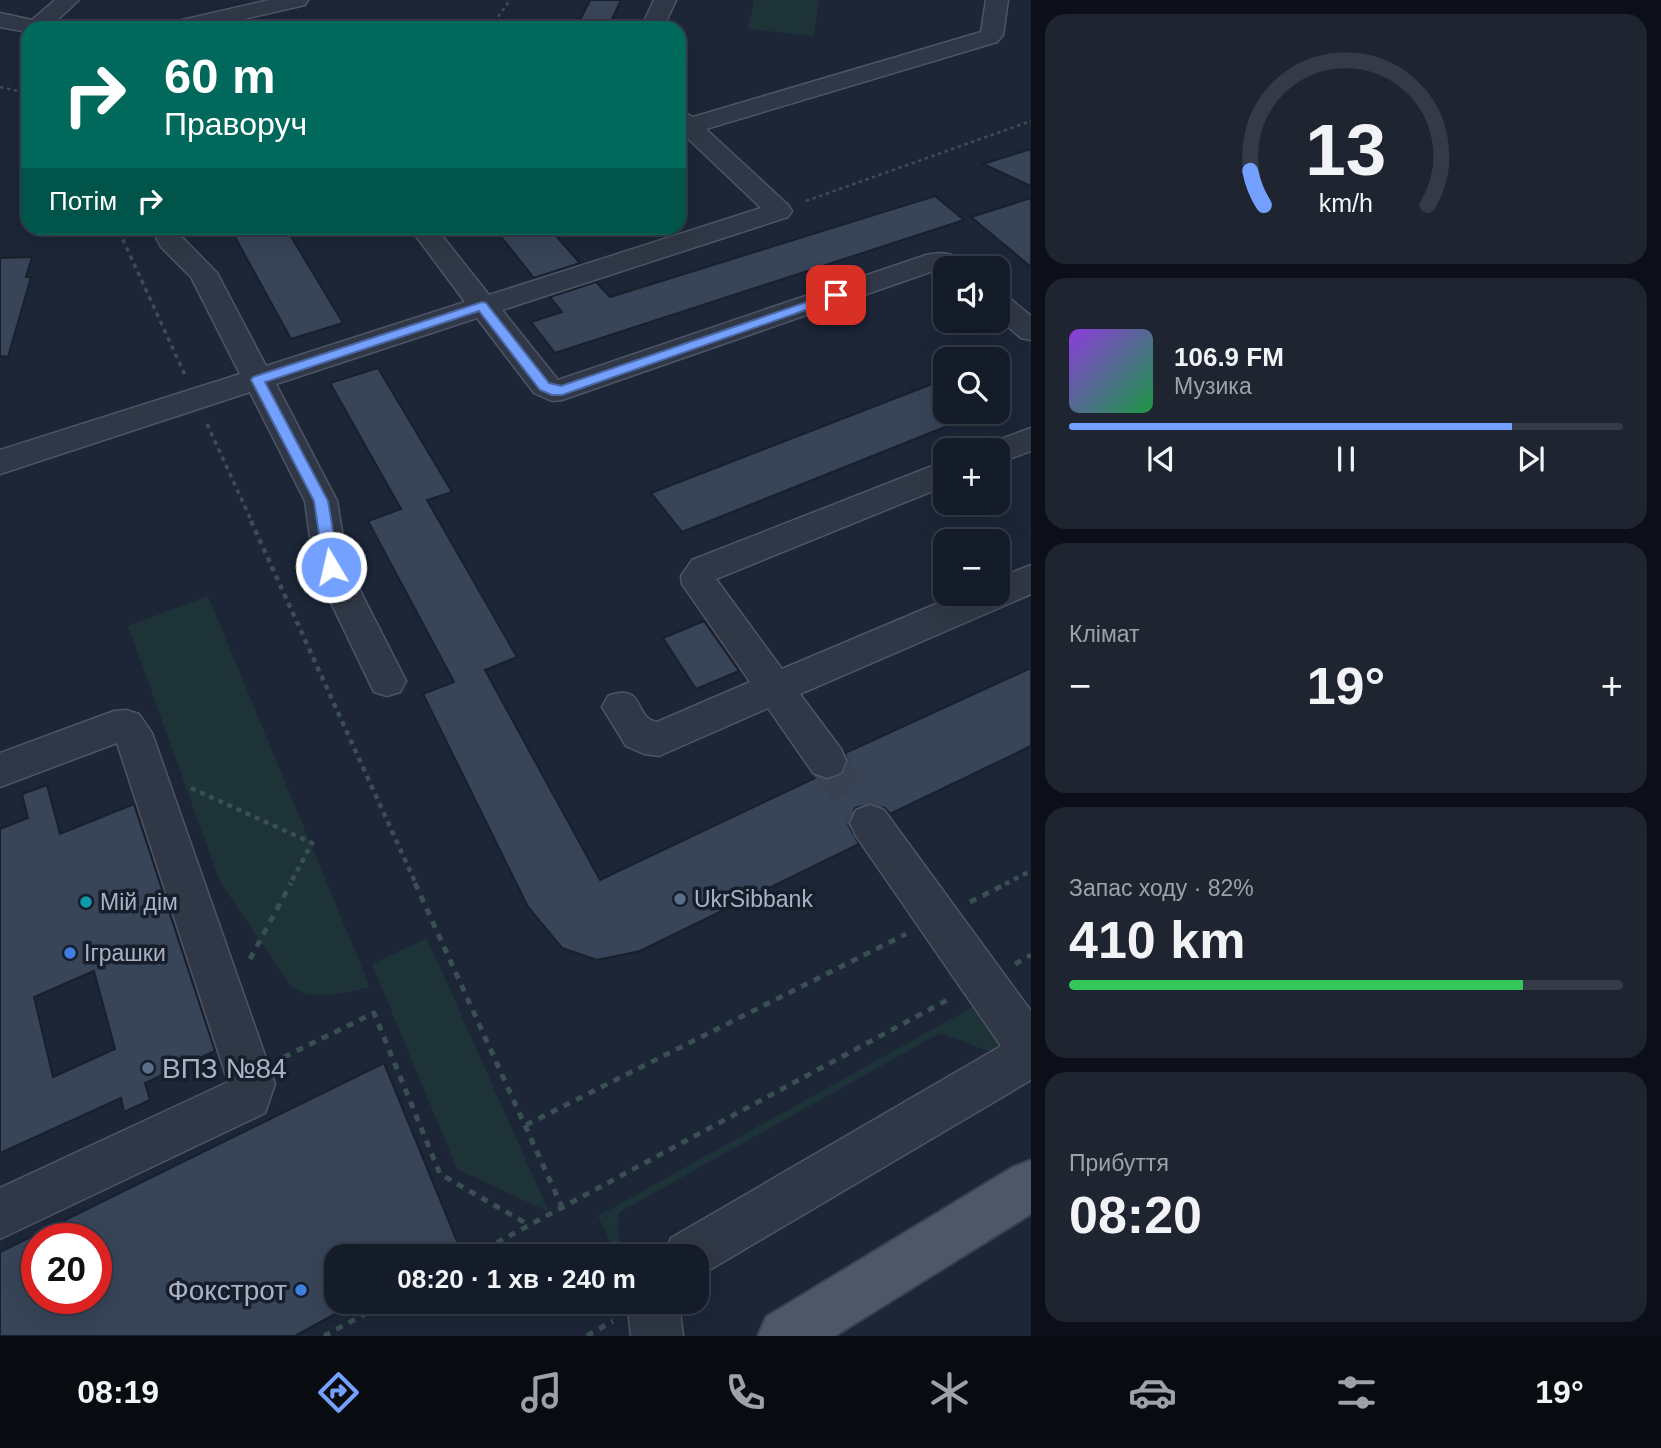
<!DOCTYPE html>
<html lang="uk">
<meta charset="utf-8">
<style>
body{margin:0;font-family:Helvetica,sans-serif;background:#1e2531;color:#f1f3f6;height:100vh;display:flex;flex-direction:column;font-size:26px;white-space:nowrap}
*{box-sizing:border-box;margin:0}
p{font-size:23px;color:#9da1a8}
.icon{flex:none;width:38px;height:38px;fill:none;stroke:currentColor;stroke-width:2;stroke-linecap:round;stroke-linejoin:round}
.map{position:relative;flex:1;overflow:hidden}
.details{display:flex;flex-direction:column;gap:14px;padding:14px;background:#0c0f17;width:630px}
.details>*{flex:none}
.top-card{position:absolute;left:21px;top:21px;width:665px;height:214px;border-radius:21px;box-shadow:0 7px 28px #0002,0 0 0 2px #343a46;background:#00695c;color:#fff;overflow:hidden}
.tools{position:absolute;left:933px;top:256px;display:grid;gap:14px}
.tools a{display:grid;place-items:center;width:77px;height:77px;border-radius:14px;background:#151c29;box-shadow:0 7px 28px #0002,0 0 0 2px #343a46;font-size:35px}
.speed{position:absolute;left:21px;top:1223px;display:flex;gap:14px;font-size:35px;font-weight:700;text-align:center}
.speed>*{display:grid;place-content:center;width:91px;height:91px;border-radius:50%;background:#151c29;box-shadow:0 7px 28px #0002,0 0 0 2px #343a46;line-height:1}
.speed .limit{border:10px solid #d22;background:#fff;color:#111}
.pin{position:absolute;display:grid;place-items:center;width:60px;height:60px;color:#fff;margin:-30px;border-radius:14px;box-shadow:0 4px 10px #0006}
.me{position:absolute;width:77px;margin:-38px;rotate:351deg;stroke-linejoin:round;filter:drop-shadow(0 0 5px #0008)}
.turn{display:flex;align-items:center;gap:24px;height:147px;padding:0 28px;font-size:32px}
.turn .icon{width:91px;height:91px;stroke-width:2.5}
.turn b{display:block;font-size:49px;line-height:60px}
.then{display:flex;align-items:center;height:66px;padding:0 28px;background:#0003;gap:14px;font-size:26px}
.big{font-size:52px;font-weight:700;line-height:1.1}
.details .widget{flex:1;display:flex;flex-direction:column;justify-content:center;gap:10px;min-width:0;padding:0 24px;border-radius:21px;background:#1e2531}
.details .dial{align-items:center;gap:0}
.dial svg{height:182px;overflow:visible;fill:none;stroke:#343a46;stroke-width:7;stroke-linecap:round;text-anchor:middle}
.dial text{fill:#f1f3f6;stroke:none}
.song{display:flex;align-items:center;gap:21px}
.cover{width:84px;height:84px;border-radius:10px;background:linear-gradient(135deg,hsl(270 70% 55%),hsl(140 70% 35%))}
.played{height:7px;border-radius:4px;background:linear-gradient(90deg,#74a1ff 80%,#343a46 80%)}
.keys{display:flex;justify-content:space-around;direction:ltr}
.heat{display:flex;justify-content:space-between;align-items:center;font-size:38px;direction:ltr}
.charge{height:10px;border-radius:5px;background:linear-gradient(90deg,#34c759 82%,#343a46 0)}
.trip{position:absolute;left:324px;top:1244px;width:385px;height:70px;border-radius:21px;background:#151c29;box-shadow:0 7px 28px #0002,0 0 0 2px #343a46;font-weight:700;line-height:70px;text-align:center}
.dock{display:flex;height:112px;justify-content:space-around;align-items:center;background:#080b10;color:#9da1a8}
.dock .icon{width:49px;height:49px}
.dock .active{color:#74a1ff}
.dock b{font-size:32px;color:#f1f3f6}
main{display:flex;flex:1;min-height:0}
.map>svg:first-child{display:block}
.green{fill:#1e3338}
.building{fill:#384458;stroke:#181f2d;stroke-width:2;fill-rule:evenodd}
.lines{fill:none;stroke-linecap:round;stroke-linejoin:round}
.minor-tunnel{stroke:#384253;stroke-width:38;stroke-dasharray:38 18;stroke-linecap:butt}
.minor-casing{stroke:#4d5565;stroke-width:3}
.major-casing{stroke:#394150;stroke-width:4}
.path-far3{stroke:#394f52;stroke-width:2.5;stroke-dasharray:3.5 3.5;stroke-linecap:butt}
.path-far2{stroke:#394f52;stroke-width:3.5;stroke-dasharray:4.5 4.5;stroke-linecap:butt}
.path-far1{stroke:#394f52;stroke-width:4.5;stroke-dasharray:5 5;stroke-linecap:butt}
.path{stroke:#394f52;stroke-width:5;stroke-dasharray:7 7;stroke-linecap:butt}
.minor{fill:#303847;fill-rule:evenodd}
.major{fill:#4d5768;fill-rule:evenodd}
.route{fill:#74a1ff;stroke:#4b69a6;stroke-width:2}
.service-dot{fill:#5c6f8a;stroke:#161d2b;stroke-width:2.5}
.culture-dot{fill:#0f9aa8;stroke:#161d2b;stroke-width:2.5}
.shop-dot{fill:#3f7fe0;stroke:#161d2b;stroke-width:2.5}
.labels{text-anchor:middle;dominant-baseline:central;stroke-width:7;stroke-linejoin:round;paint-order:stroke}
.poi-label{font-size:23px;fill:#a9b2c5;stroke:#161d2b;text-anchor:start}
.near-poi-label{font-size:28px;fill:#a9b2c5;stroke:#161d2b;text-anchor:start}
</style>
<main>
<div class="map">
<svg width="1031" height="1336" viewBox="0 0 1031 1336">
<rect width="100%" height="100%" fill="#1c2637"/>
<g class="green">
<path d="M 754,0 L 819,0 L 814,36 L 748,29 Z"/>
<path d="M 208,596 L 370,987 C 344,993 310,1004 289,984 L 220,882 L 128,626 Z"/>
<path d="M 427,938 L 549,1212 L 457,1169 L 372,964 Z"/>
<path d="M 974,1006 L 1004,1045 L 991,1052 L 940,1033 L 618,1213 L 620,1256 L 617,1256 L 598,1216 Z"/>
</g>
<g class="building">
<path d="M 590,0 L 621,0 L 608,28 L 576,28 Z"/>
<path d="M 1031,149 L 1031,186 L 983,164 Z"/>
<path d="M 935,196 L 964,220 L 555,353 L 531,322 L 562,312 L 550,297 L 596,282 L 610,297 Z"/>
<path d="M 1031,198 L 1031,267 L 971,217 Z"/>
<path d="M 230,228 L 286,228 L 343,323 L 291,339 Z"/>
<path d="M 494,228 L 549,228 L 580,263 L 534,278 Z"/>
<path d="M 32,257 L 26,277 L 31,277 L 8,357 L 0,356 L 0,258 Z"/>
<path d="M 378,368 L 452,492 L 427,500 L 517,657 L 485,670 L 600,880 L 817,777 L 828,780 L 842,775 L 848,762 L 845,753 L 1031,668 L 1031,746 L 890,814 L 885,808 L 871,803 L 855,808 L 848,824 L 859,844 L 640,951 L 597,960 L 562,948 L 528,907 L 423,694 L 454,682 L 368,521 L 401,509 L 330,383 Z"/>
<path d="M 945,379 L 945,427 L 682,532 L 651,493 Z"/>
<path d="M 704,621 L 739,671 L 696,689 L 663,638 Z"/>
<path d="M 47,785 L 60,834 L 134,804 L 215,1051 L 145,1083 L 150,1100 L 124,1112 L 121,1098 L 0,1153 L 0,829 L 28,818 L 22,794 ZM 94,971 L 115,1049 L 53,1077 L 34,997 Z"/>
<path d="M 384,1063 L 459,1246 L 440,1256 L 336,1256 L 336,1302 L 357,1302 L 295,1336 L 0,1336 L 0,1252 ZM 37,1239 L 96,1239 L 96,1298 L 37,1298 Z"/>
</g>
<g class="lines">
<path class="minor-tunnel" d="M 827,761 L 870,823"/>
<g class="minor-casing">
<g id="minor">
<path d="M 55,0 L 79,0 L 51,26 L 53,28 L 28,28 L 28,32 L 0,27 L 0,13 L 32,20 Z"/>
<path d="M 269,0 L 308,0 L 305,5 L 205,28 L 166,28 L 169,23 Z"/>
<path d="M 654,0 L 676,0 L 663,28 L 641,28 Z"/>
<path d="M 986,0 L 1008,0 L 1003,35 L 997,42 L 706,129 L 788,205 L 792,211 L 788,217 L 502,310 L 558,380 L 926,255 C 942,251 960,253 970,268 L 945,268 L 945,273 L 939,269 L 562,400 L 552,401 L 534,393 L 477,318 L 276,384 L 337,501 L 348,567 L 406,681 L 400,692 L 387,696 L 374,692 L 314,567 L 305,501 L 250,392 L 0,474 L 0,450 L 240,374 L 191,277 L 161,247 L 151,228 L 177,228 L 182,237 L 217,273 L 266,366 L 465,302 L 410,228 L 436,228 L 489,295 L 761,208 L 679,130 L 679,110 L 693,117 L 981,32 Z"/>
<path d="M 998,294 L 1008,297 L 1031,316 L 1031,340 L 1021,338 L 998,318 Z"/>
<path d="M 1031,428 L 1031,451 L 998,463 L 998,450 L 983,450 L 987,444 Z"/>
<path d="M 945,461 L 945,486 L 716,579 L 782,669 L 962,593 L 998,593 L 998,578 L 1031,565 L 1031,594 L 800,694 L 841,749 L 846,761 L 841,773 L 827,778 L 813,773 L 768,708 L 659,756 L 644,754 L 626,746 L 602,707 L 608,696 C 646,682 633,718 657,722 L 750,682 L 682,584 L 681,576 L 692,560 Z"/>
<path d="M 126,710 L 139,714 L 152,733 L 275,1084 L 265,1113 L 0,1239 L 0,1188 L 228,1082 L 117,743 L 0,787 L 0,753 L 114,711 Z"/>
<path d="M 870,805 L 884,810 L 1031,1011 L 1031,1080 L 696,1278 L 696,1256 L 664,1256 L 671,1238 L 1001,1046 L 856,836 L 850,823 L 856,810 Z"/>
<path d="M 627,1302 L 679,1302 L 683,1336 L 631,1336 Z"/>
</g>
</g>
<g class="major-casing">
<path id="major" d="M 1031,1160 L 1031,1214 L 835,1336 L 758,1336 L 766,1317 L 1013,1167 Z"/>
</g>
<g class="path-far3">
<path d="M 490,28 L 510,0"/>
<path d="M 0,87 L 28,93"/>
<path d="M 806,201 L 1031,121"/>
<path d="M 118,228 L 120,233"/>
</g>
<g class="path-far2">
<path d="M 119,231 L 185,375"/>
<path d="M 207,424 L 252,522"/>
</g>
<g class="path-far1">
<path d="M 251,521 L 416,884"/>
<path d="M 191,788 L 312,843 L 290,884"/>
<path d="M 1005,884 L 1031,871"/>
</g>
<g class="path">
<path d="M 415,883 L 562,1207"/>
<path d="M 970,902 L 1008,883"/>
<path d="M 250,959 L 291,883"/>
<path d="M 1015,964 L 1031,955"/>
<path d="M 284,1057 L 374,1013 L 440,1174 L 529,1225"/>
<path d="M 526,1125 L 906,934"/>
<path d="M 472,1256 L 949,999"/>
<path d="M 324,1336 L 387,1302"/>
<path d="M 587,1336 L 613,1321"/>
</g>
<use href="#minor" class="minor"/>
<use href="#major" class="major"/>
</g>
<path class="route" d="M 836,292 L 840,293 L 840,298 L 562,395 L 552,395 L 540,390 L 479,311 L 265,382 L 328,501 L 339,567 L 331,572 L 324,567 L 314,501 L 251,380 L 253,377 L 482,302 L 486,303 L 549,383 L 561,386 Z"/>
<g class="service-dot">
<circle cx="680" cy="899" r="7"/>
<circle cx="148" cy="1068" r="7"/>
</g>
<circle class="culture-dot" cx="86" cy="902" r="7"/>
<g class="shop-dot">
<circle cx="70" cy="953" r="7"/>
<circle cx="301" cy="1290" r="7"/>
</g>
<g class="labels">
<g class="poi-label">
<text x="694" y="899">UkrSibbank</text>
<text x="100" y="902">Мій дім</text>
<text x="84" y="953">Іграшки</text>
</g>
<g class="near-poi-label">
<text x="162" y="1068">ВПЗ №84</text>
<text x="287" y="1290" text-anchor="end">Фокстрот</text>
</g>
</g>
</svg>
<div class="tools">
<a><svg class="icon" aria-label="sound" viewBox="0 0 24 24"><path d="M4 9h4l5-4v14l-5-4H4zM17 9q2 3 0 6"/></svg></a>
<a><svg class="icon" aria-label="search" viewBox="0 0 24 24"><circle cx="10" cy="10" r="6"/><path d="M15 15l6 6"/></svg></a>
<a>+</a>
<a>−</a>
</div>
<div class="speed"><div class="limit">20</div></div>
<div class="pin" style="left:836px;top:295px;background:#d93025"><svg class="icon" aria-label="arrive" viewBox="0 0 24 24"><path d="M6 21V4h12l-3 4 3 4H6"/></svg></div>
<svg class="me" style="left:331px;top:567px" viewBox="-20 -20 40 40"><circle r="17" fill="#74a1ff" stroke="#fff" stroke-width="3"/><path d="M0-11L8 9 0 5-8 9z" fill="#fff"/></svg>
<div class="trip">08:20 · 1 хв · 240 m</div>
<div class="top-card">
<div class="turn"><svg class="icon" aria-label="right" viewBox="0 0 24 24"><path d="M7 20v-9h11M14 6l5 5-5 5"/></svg><div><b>60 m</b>Праворуч</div></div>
<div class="then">Потім<svg class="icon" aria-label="right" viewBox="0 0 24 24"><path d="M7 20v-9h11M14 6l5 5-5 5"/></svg></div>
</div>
</div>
<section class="details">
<div class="widget dial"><svg viewBox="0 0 100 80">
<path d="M14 69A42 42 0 1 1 86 69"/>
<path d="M14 69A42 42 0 0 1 8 54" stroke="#74a1ff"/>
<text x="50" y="56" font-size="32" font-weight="700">13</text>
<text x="50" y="72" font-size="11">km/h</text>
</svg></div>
<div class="widget">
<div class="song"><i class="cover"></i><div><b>106.9 FM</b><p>Музика</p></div></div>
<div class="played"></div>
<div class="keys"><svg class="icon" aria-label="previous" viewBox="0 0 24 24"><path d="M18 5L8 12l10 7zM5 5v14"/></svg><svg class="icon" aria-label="pause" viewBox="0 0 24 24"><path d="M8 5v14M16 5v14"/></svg><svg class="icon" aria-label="next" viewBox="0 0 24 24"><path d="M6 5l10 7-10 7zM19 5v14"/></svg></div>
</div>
<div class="widget"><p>Клімат</p>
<div class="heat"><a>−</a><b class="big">19°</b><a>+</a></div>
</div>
<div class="widget"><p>Запас ходу · 82%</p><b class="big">410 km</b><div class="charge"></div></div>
<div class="widget"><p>Прибуття</p><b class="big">08:20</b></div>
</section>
</main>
<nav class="dock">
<b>08:19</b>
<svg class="icon active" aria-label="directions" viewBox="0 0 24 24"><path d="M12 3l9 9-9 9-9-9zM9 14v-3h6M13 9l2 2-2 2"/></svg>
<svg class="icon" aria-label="music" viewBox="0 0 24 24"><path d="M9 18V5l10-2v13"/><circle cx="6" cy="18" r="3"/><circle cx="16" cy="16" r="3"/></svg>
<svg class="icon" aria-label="phone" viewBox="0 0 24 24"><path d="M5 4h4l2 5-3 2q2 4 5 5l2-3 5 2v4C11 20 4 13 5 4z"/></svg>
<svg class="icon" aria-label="climate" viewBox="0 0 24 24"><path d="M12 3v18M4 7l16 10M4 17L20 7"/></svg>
<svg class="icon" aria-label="car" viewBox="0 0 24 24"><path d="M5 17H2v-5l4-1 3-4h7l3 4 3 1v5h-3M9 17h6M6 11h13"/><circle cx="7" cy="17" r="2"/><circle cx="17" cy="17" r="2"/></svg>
<svg class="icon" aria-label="filters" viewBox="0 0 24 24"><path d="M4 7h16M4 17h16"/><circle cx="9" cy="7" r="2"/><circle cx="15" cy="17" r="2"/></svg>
<b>19°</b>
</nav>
